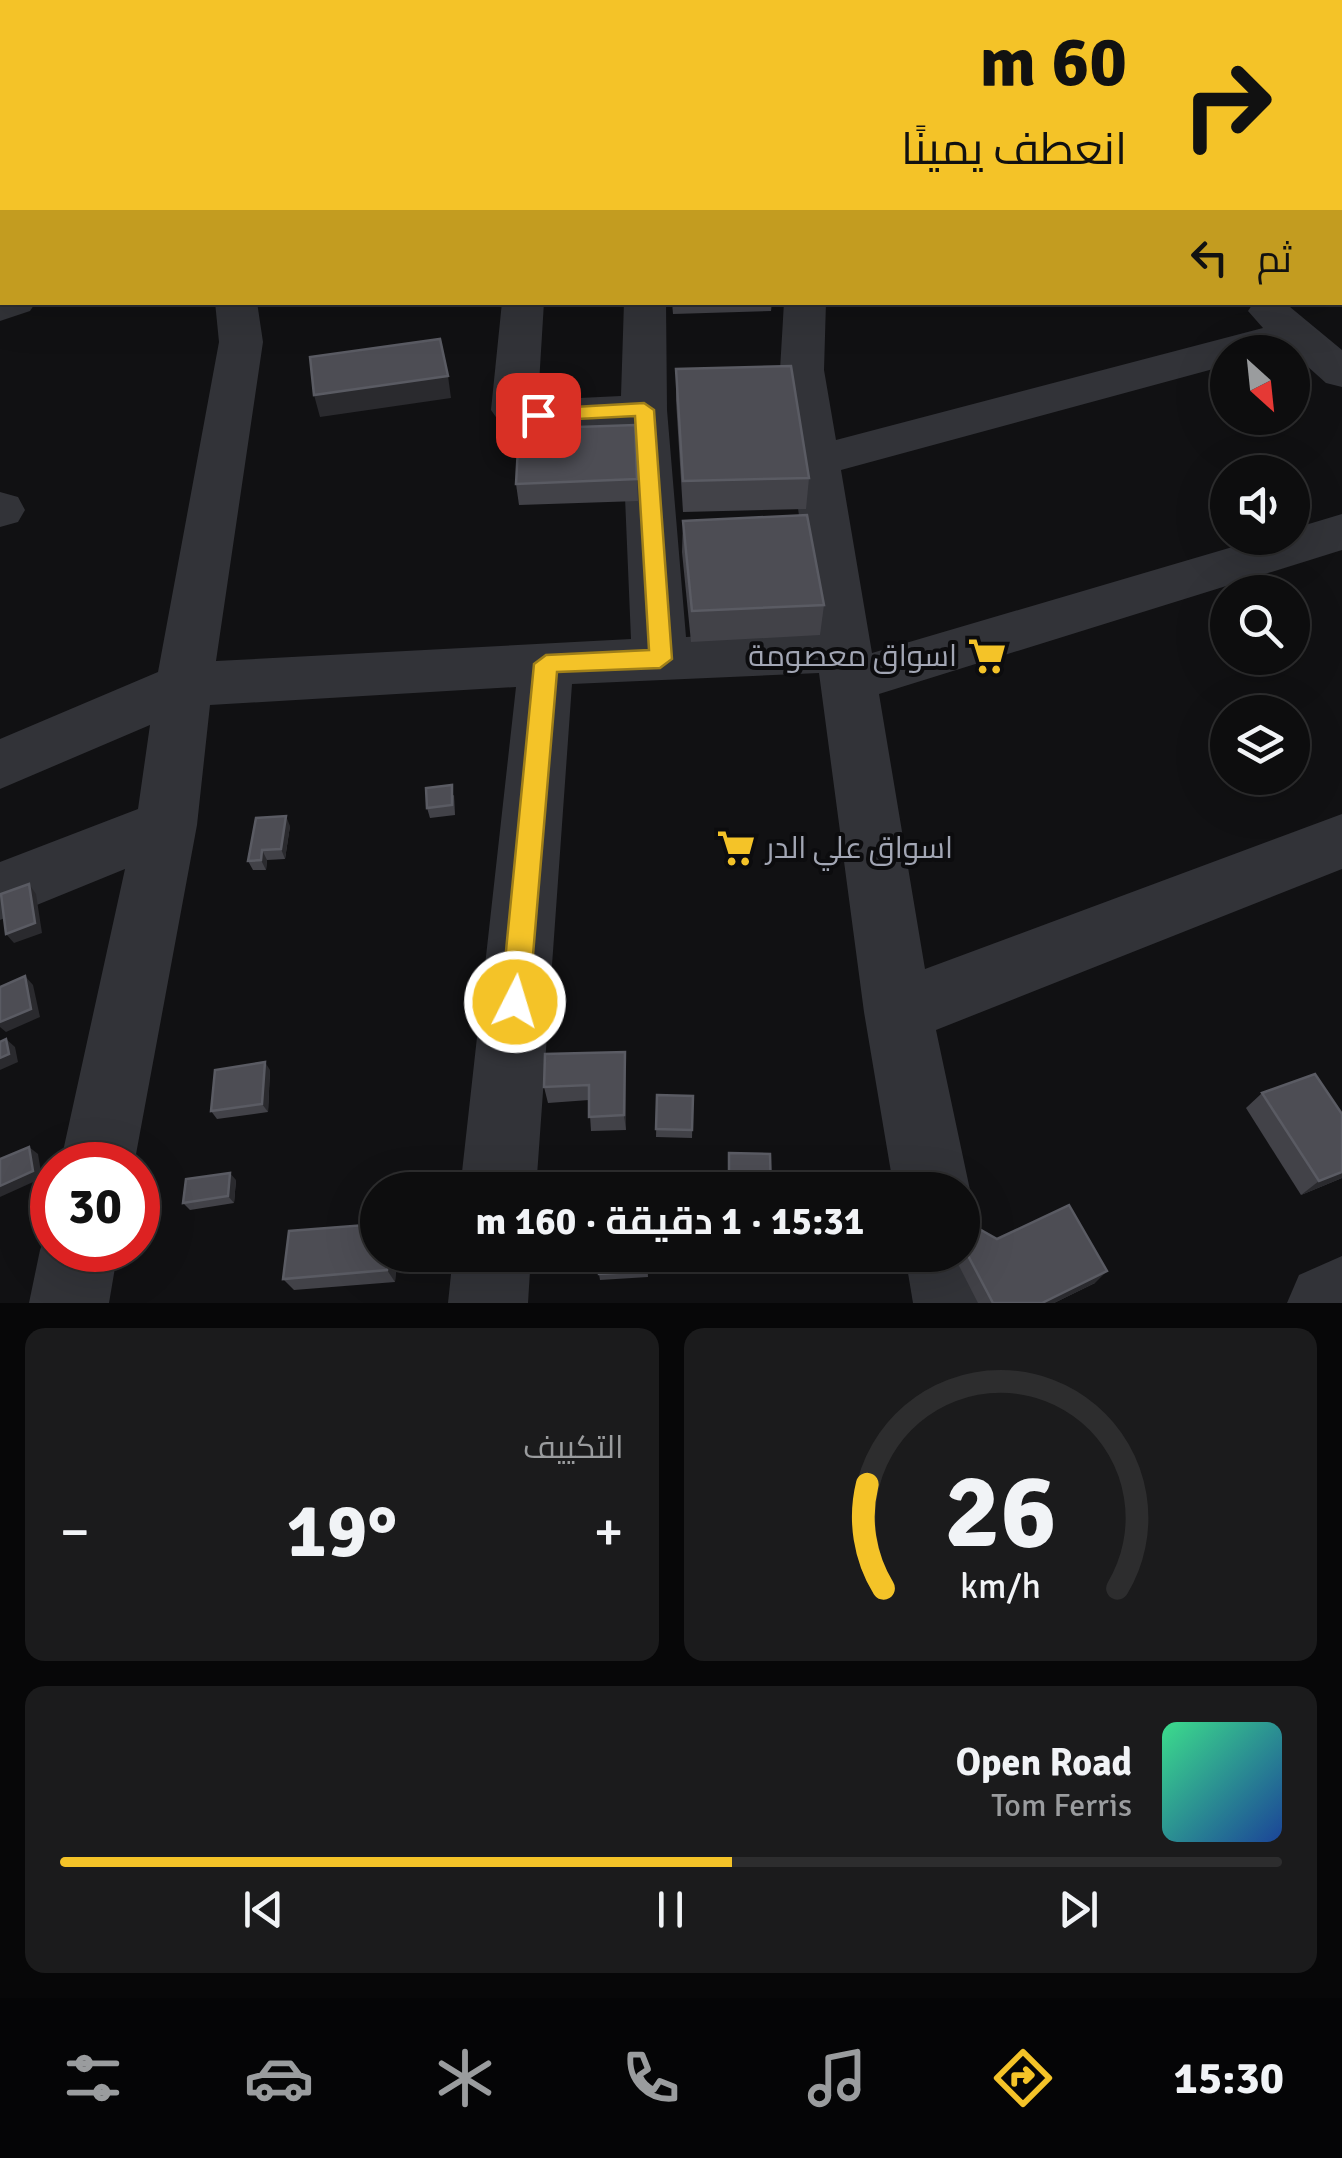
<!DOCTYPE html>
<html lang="ar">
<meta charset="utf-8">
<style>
body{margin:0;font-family:Signika,Cairo,sans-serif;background:#1b1b1c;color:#f1f3f6;direction:rtl;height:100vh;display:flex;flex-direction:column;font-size:38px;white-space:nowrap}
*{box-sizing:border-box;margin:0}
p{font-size:32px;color:#9a9c9e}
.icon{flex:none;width:55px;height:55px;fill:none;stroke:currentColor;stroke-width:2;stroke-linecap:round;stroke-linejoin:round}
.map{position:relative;height:1303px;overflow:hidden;direction:ltr}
.drawer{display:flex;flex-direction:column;gap:25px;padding:25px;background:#070708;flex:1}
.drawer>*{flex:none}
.top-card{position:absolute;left:0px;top:0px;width:1342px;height:305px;box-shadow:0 10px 40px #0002,0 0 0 2px #2d2d2e;direction:rtl;background:#f4c328;color:#111;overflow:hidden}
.needle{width:65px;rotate:153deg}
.tools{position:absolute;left:1210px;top:335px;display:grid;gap:20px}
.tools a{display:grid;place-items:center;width:100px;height:100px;border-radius:50%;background:#0d0d0e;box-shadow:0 10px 40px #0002,0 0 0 2px #2d2d2e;font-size:50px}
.speed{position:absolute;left:30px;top:1142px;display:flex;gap:20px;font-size:50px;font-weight:700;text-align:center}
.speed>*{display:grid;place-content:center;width:130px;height:130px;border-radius:50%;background:#0d0d0e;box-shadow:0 10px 40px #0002,0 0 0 2px #2d2d2e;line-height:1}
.speed .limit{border:15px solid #d22;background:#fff;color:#111}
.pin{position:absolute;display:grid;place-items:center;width:85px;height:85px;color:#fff;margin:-42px;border-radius:20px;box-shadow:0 5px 15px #0006}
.me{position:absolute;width:110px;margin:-55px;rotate:5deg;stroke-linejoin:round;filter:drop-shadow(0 0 8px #0008)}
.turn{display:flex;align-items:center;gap:35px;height:210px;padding:0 50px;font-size:45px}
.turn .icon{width:130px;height:130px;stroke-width:2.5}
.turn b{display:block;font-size:70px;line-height:85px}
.then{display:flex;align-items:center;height:95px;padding:0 50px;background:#0003;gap:20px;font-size:38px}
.big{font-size:75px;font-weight:700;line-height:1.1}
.drawer .widget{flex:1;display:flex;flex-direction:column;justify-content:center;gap:15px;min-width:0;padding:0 35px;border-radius:20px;background:#1b1b1c}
.drawer .dial{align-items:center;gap:0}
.dial svg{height:260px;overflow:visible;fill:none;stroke:#2d2d2e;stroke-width:7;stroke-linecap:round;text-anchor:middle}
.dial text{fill:#f1f3f6;stroke:none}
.song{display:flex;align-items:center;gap:30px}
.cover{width:120px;height:120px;border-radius:15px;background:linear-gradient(135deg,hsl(150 70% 55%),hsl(220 70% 35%))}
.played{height:10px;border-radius:5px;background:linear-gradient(90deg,#f4c328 55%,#2d2d2e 55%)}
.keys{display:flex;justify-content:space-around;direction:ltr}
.heat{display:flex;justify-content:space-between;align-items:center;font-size:55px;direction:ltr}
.drawer .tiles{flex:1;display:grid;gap:25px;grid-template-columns:1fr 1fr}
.widget:last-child{grid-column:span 2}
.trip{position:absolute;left:360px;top:1172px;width:620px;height:100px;border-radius:50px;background:#0d0d0e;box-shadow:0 10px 40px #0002,0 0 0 2px #2d2d2e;font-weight:700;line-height:100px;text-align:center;direction:rtl}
.dock{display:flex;height:160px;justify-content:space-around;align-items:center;background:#050506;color:#9a9c9e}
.dock .icon{width:70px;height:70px}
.dock .active{color:#f4c328}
.dock b{font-size:45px;color:#f1f3f6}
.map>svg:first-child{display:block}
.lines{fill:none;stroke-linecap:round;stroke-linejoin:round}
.minor{fill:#323338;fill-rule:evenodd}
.wall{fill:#424248}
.shaded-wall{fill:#2a2a2e}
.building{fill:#4d4d54;stroke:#5a5b63;stroke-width:2.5}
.route{fill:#f4c328;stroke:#9f7f1a;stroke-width:2.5}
.labels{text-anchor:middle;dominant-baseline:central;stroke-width:8;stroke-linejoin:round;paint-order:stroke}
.poi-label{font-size:30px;fill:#a2a6b4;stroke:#0c0c0e;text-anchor:end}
</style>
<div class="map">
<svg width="1342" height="1303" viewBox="0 0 1342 1303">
<rect width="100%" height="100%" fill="#111113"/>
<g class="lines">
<g class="minor">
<path d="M 122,0 L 157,0 L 158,2 L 123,2 Z"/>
<path d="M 782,0 L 813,0 L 814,2 L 783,2 Z"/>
<path d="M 850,0 L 884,0 L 885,2 L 851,2 Z"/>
<path d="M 1297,0 L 1331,0 L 1332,2 L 1298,2 Z"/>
<rect x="1340" y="69" width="2" height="21"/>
<path d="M 0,71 L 2,72 L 2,92 L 0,92 Z"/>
<path d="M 2,136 L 2,158 L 0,159 L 0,137 Z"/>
<rect x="1340" y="184" width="2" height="23"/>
<path d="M 2,201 L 2,225 L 0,226 L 0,202 Z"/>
<path d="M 0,293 L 2,302 L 36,302 L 30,311 L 0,321 Z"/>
<path d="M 215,302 L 257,302 L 263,342 L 216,661 L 631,639 L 622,426 L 538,430 L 498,420 L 491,410 L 502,302 L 544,302 L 538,400 L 621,396 L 624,302 L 666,302 L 667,410 L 686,637 L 814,631 L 780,370 L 784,302 L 826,302 L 824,370 L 836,440 L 1263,328 L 1248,311 L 1254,302 L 1284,302 L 1342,350 L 1342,387 L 1326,383 L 1287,348 L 1272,352 L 1228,352 L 1228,365 L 841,470 L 872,653 L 1263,538 L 1292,538 L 1292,529 L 1342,514 L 1342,550 L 879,694 L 925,969 L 1342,814 L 1342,869 L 936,1030 L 970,1190 L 962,1207 L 962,1190 L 894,1190 L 864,1012 L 819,673 L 572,684 L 536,1190 L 460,1190 L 516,687 L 210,705 L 197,825 L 134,1165 L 60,1165 L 125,869 L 0,920 L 0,862 L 138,809 L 150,725 L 0,789 L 0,739 L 158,672 L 219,342 Z"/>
<path d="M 0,492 L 18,497 L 25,510 L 18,522 L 0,527 Z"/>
<path d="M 52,1223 L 52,1250 L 118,1250 L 109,1303 L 29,1303 L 40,1250 Z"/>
<path d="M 962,1224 L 971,1228 L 983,1255 L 993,1303 L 913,1303 L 905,1255 L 962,1255 Z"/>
<path d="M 453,1255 L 531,1255 L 528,1303 L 448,1303 Z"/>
<path d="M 1342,1256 L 1342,1303 L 1287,1303 L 1299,1275 Z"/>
</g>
</g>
<g class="wall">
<path d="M 0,0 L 2,2 L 2,57 L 0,55 Z"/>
<rect x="628" y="0" width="76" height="2"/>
<path d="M 672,302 L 772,302 L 771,311 L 673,314 Z"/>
<path d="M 676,369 L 809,478 L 806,509 L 683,512 L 676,400 Z"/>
<path d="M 635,425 L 638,501 L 519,505 L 516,484 Z"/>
<path d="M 683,521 L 824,605 L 820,635 L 691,642 L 682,552 Z"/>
<path d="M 454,795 L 455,815 L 430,818 L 427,808 Z"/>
<path d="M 290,826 L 285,859 L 267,860 L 266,870 L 253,870 L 248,861 Z"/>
<path d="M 626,1068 L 626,1130 L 591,1131 L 589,1100 L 548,1103 L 544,1087 Z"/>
<path d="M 270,1070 L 268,1112 L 217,1119 L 211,1111 Z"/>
<path d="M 1262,1093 L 1342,1178 L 1301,1195 L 1246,1108 Z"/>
<path d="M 657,1095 L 693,1096 L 692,1138 L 656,1137 Z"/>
<path d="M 236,1180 L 234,1203 L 190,1210 L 183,1203 Z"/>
<path d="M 997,1239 L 1095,1283 L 1054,1303 L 978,1303 L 955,1258 L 957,1255 L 962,1255 L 963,1246 Z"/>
<path d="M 378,1255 L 397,1255 L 395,1282 L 294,1290 L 283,1279 Z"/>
<path d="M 647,1255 L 648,1277 L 600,1280 L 599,1274 Z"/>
</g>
<g class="shaded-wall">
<path d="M 79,0 L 113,0 L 106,2 L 72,2 Z"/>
<path d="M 1178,0 L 1190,0 L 1189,2 L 1170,2 Z"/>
<path d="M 448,376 L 451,398 L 320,417 L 314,395 Z"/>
<path d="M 286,816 L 290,826 L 285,859 L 281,849 Z"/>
<path d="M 262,850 L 267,860 L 266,870 L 261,860 Z"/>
<path d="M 29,884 L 36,894 L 42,933 L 14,943 L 6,934 Z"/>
<path d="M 25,976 L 33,985 L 40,1017 L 6,1032 L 0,1027 L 0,1022 Z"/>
<path d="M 6,1039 L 15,1047 L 18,1062 L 0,1070 L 0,1058 Z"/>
<path d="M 625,1052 L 626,1068 L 626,1130 L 624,1115 Z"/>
<path d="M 265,1062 L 270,1070 L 268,1112 L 262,1104 Z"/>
<path d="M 29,1147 L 38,1154 L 42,1178 L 0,1197 L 0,1186 Z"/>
<path d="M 1342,1172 L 1342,1178 L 1301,1195 L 1319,1181 Z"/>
<path d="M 230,1173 L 236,1180 L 234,1203 L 228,1196 Z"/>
<path d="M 388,1255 L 397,1255 L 395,1282 L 387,1270 Z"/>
<path d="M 1107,1271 L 1095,1283 L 1054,1303 L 1042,1303 Z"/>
</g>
<g class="building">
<path d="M 6,0 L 79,0 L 72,2 L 2,2 L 2,29 L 0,30 L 0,2 Z"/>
<path d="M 110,0 L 127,0 L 120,2 L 104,2 Z"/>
<path d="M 631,0 L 663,0 L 634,2 L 632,2 Z"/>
<path d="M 1154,0 L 1178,0 L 1170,2 L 1149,1 Z"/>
<path d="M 440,339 L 448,376 L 314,395 L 310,357 Z"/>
<path d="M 791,366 L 809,478 L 683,481 L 676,369 Z"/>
<path d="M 635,425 L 637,479 L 516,484 L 519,429 Z"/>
<path d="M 807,515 L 824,605 L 692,611 L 683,521 Z"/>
<path d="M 452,785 L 452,805 L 427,808 L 426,788 Z"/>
<path d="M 286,816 L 281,849 L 262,850 L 261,860 L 248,861 L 256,818 Z"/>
<path d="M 29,884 L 35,923 L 6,934 L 1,894 Z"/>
<path d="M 25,976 L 31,1009 L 0,1022 L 0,987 Z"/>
<path d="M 6,1039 L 9,1054 L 0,1058 L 0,1042 Z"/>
<path d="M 625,1052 L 624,1115 L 589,1117 L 589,1085 L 544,1087 L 545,1054 Z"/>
<path d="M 265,1062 L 262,1104 L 211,1111 L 215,1070 Z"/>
<path d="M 1315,1074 L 1342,1114 L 1342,1172 L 1319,1181 L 1262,1093 Z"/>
<path d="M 657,1095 L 693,1096 L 692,1130 L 656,1129 Z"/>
<path d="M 29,1147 L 33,1171 L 0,1186 L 0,1159 Z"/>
<path d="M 729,1153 L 770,1154 L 771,1190 L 729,1190 Z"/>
<path d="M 230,1173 L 228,1196 L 183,1203 L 186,1179 Z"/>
<path d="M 470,1176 L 469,1190 L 402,1190 L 403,1180 Z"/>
<path d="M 1069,1205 L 1107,1271 L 1042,1303 L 993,1303 L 963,1246 L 981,1230 L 997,1239 Z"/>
<path d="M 378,1224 L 378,1255 L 388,1255 L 387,1270 L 283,1279 L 289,1231 Z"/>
<path d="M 599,1255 L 647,1255 L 648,1271 L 599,1274 Z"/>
</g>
<path class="route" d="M 644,403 L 654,410 L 672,659 L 660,668 L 557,672 L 529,1002 L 525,1011 L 515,1015 L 505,1011 L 501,1002 L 534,664 L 546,655 L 649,650 L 635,416 L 538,421 L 528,415 L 538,409 Z"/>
<defs>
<g id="supermarket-bare" transform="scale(3)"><path d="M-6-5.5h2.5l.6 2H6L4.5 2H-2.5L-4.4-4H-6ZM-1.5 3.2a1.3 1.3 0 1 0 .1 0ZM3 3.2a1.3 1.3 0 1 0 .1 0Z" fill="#f4c328" stroke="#0c0c0e" stroke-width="2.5" paint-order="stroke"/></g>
</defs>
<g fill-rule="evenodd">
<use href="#supermarket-bare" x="987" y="656"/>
<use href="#supermarket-bare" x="736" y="848"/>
</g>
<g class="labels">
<g class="poi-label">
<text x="957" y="656">اسواق معصومة</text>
<text x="766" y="848" text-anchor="start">اسواق علي الدر</text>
</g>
</g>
</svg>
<div class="tools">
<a><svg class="needle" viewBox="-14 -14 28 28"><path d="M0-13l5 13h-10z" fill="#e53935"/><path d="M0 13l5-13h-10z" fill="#9a9c9e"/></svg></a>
<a><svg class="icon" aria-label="sound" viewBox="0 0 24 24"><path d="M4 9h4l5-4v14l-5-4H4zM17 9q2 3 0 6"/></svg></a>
<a><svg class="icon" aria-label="search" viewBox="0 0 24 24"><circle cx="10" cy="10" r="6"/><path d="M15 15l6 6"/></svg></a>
<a><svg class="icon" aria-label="layers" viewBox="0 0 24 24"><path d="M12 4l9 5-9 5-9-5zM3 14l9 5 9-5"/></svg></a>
</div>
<div class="speed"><div class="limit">30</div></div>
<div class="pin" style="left:538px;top:415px;background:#d93025"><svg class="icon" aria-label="arrive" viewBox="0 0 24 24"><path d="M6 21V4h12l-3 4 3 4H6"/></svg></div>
<svg class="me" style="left:515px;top:1002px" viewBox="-20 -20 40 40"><circle r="17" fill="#f4c328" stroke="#fff" stroke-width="3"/><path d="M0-11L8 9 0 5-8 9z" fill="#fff"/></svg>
<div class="trip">15:31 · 1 دقيقة · 160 m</div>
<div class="top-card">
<div class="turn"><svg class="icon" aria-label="right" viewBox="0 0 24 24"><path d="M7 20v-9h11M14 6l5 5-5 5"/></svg><div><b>60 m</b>انعطف يمينًا</div></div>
<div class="then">ثم<svg class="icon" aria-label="left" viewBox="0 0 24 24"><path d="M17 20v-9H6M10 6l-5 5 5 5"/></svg></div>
</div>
</div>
<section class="drawer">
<div class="tiles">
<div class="widget dial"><svg viewBox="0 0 100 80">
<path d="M14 69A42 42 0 1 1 86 69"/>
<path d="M14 69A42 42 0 0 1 9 37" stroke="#f4c328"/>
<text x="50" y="56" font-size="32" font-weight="700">26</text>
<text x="50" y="72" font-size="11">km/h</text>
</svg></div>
<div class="widget"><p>التكييف</p>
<div class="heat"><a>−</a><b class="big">19°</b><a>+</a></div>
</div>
<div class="widget">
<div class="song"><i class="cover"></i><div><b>Open Road</b><p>Tom Ferris</p></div></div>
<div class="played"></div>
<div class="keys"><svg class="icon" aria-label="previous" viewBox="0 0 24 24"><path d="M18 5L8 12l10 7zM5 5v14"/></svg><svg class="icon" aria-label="pause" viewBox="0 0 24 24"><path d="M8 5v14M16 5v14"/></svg><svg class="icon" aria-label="next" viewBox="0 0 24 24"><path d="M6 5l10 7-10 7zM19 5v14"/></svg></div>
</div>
</div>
</section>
<nav class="dock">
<b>15:30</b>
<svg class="icon active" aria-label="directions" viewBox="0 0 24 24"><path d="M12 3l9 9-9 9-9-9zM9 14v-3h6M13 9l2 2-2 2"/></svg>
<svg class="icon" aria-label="music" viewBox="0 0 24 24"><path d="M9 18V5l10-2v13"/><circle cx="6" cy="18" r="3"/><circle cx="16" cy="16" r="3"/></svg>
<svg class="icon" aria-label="phone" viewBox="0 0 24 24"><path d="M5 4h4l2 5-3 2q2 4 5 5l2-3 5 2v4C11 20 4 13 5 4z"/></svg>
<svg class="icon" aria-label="climate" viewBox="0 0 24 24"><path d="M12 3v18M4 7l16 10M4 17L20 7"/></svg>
<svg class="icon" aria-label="car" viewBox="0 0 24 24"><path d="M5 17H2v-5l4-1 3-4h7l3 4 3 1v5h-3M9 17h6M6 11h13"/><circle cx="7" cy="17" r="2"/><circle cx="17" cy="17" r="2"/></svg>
<svg class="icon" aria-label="filters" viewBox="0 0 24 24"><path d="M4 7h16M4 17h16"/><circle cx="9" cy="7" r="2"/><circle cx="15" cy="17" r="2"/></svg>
</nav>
